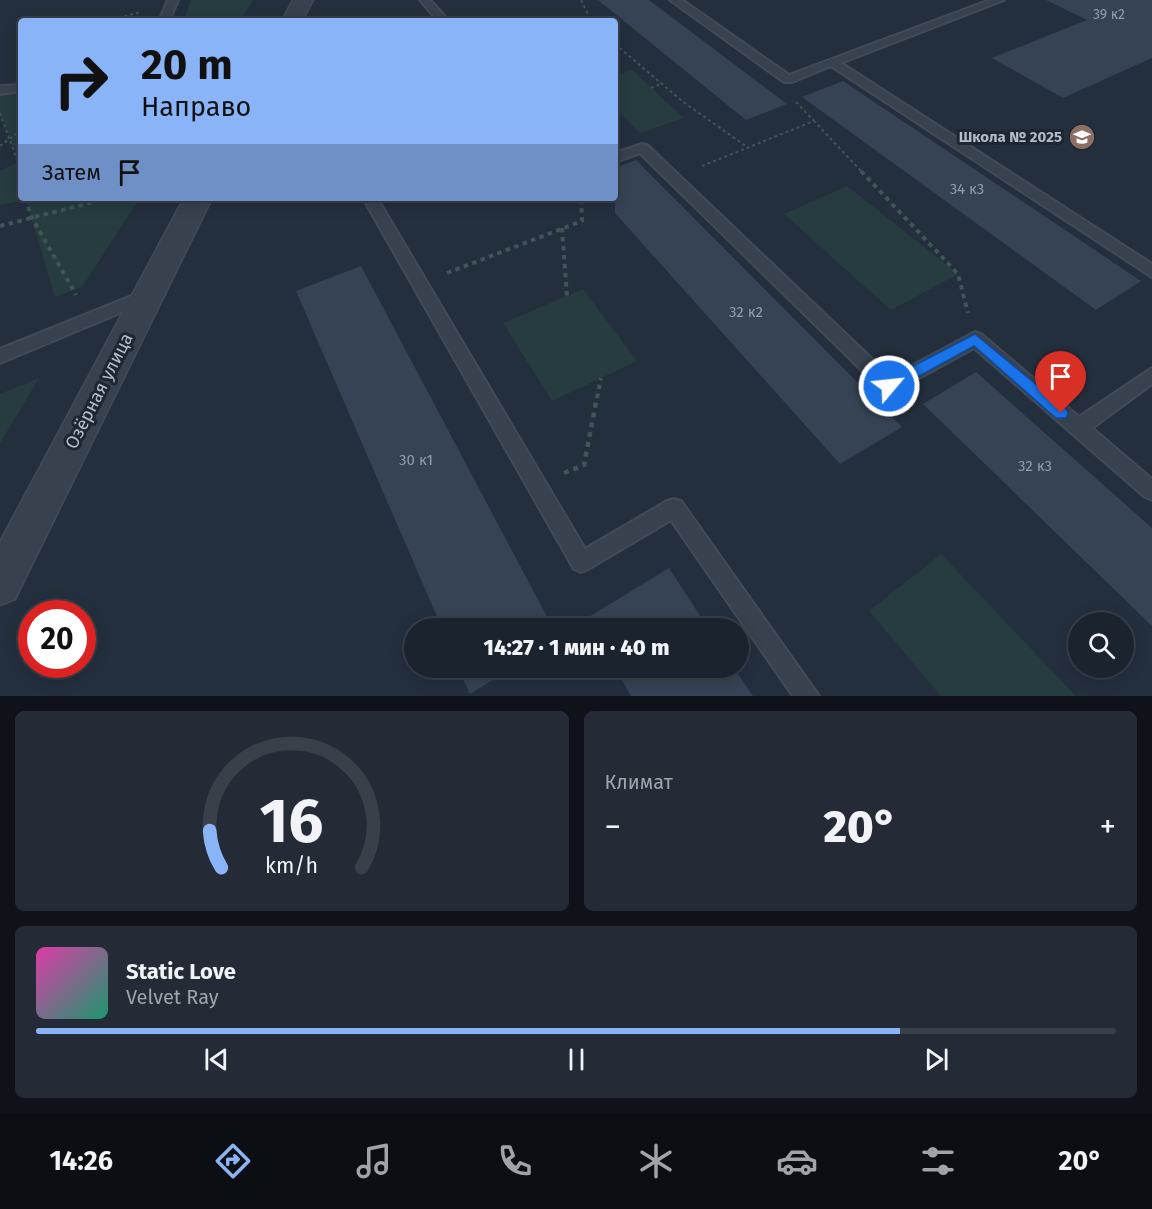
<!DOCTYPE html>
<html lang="ru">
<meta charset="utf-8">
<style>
body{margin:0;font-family:"Fira Sans",sans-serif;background:#242b36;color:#f1f3f6;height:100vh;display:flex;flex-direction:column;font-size:22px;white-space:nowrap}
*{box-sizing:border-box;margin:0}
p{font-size:20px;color:#a0a4aa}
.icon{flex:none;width:33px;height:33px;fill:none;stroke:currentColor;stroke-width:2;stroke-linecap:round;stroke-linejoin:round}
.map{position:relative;height:696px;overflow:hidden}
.details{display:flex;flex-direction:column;gap:15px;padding:15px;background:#0f1319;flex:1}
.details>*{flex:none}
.banner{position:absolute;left:18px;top:18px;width:600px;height:183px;border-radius:6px;box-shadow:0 3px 15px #0003,0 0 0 2px #39404a;background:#8ab4f8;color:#111;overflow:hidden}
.controls{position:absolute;left:1068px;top:612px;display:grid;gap:12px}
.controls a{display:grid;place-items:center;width:66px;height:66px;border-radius:50%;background:#1b232e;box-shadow:0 3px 15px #0003,0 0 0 2px #39404a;font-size:30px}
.speed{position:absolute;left:18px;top:600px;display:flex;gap:12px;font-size:30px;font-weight:700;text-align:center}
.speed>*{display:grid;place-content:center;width:78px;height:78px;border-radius:50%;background:#1b232e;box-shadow:0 3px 15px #0003,0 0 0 2px #39404a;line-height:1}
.speed .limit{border:9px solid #d22;background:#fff;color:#111}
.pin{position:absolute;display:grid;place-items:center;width:51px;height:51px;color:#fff;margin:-62px -26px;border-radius:50% 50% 50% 0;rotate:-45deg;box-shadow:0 0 6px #0007}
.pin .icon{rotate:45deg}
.me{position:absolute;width:66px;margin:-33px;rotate:62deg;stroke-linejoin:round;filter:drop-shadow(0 0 4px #0008)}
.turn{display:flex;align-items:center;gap:21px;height:126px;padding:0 24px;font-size:27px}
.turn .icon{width:78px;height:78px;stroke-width:2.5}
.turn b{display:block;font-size:42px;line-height:51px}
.then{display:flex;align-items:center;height:57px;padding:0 24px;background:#0003;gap:12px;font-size:22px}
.big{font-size:45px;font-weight:800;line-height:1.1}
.details .tile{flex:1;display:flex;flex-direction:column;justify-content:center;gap:9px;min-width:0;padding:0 21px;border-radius:9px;background:#242b36}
.details .dial{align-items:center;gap:0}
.dial svg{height:156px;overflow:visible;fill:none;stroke:#39404a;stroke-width:7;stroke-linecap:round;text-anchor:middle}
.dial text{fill:#f1f3f6;stroke:none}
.song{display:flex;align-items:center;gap:18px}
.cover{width:72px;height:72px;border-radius:9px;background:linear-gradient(135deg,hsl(320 70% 55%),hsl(160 70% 35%))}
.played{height:6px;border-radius:3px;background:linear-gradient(90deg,#8ab4f8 80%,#39404a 80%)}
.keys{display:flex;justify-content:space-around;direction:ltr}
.heat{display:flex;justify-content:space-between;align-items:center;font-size:33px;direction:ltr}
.details .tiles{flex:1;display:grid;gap:15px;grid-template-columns:1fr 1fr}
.tile:last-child{grid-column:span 2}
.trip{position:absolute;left:404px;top:618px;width:345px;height:60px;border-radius:30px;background:#1b232e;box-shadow:0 3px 15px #0003,0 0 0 2px #39404a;font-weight:800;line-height:60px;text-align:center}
.menu{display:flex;height:96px;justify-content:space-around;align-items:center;background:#0b0e12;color:#a0a4aa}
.menu .icon{width:42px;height:42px}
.menu .active{color:#8ab4f8}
.menu b{font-size:27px;color:#f1f3f6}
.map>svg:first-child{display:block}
.green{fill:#263c3f}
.building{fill:#364354}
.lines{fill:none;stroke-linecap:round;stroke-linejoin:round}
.service-casing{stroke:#414a57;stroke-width:4}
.tertiary-casing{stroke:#414a57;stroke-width:3}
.path-far2{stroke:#3f5557;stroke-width:2;stroke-dasharray:3 3;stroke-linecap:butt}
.path-far1{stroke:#3f5557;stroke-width:4;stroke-dasharray:4.5 4.5;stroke-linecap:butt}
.path{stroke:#3f5557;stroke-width:4.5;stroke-dasharray:5 5;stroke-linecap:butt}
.service{fill:#38414e;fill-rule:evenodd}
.tertiary{fill:#38414e;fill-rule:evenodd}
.route{fill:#1a73e8;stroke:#114b97;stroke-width:1.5}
.labels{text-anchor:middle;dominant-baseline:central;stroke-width:6;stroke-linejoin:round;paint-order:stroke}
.far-number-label{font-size:14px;fill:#929caa}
.far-poi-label{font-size:15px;font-weight:bold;fill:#b4bcc9;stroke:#1d2633;text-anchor:end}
.number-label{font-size:15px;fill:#929caa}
.street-label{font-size:18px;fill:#b4bcc9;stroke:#1d2633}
</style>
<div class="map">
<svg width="1152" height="696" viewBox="0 0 1152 696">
<rect width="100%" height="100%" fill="#242f3e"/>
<g class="green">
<path d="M 191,0 L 253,0 L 240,21 L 184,21 Z"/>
<path d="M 632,70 L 684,118 L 640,133 L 615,108 L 615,76 Z"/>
<path d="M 21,88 L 21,198 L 140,198 L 82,287 L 55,297 L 26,200 L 0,205 L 0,171 L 19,161 L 0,112 L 0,89 Z"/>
<path d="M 847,186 L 958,274 L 891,310 L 784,214 Z"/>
<path d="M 583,289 L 637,361 L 552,401 L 503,323 Z"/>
<path d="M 39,378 L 0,443 L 0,394 Z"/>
<path d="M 941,554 L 1076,696 L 941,696 L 869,611 Z"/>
</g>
<g class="building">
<path d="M 598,0 L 649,0 L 787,104 L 746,120 Z"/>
<path d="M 1046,0 L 1152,0 L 1152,58 L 1063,98 L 992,58 L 1087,20 Z"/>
<path d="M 843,81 L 1141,281 L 1096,310 L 802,97 Z"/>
<path d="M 636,160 L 902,427 L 840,464 L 615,213 L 615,168 Z"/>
<path d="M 361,266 L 553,628 L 442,628 L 296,291 Z"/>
<path d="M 976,372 L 1152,528 L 1152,626 L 923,404 Z"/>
<path d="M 669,568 L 708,628 L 593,628 L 587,618 Z"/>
<path d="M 458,668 L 512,668 L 470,694 Z"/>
<path d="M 615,668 L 734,668 L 753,696 L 631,696 Z"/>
</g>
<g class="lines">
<g class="service-casing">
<g id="service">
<path d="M 168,0 L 178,0 L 169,21 L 159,21 Z"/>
<path d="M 420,0 L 430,0 L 449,21 L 438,21 Z"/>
<path d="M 670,0 L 682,0 L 789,75 L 990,0 L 1004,0 L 841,63 L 1152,264 L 1152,277 L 831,66 L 792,82 L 784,82 Z"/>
<path d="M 21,85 L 21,91 L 0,94 L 0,86 Z"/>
<path d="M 642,144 L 647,145 L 891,377 L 975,332 L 981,334 L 1079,417 L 1152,368 L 1152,384 L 1092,428 L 1152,479 L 1152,500 L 1145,497 L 974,348 L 895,391 L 889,393 L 883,391 L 640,153 L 615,162 L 615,153 Z"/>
<path d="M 363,198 L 377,198 L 585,549 L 667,501 L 674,499 L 681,501 L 819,696 L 793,696 L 671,520 L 588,569 L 581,572 L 574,569 Z"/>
<path d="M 146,290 L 151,292 L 154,296 L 151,300 L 0,363 L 0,349 Z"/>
</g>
</g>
<g class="tertiary-casing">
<g id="tertiary">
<path d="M 293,0 L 313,0 L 302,21 L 282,21 Z"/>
<path d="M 184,198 L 212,198 L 15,599 L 0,605 L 0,542 Z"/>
</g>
</g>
<g class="path-far2">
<path d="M 581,0 L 591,21"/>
<path d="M 107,21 L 141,12"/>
<path d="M 615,44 L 682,101 L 747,147"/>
<path d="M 651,88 L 661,84"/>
<path d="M 796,102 L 814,121"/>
<path d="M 0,113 L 21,171"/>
<path d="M 0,146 L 21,130"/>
<path d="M 702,166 L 814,121 L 862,172"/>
</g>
<g class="path-far1">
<path d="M 861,171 L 958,274 L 968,313"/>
<path d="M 26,198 L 31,216 L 76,295"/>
<path d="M 0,226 L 109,198"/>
<path d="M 562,228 L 567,296"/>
<path d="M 447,273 L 582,221 L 581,198"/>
<path d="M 597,398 L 601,378"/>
</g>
<path class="path" d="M 564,473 L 584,465 L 597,397"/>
<use href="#service" class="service"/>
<use href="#tertiary" class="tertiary"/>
</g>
<path class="route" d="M 975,334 L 1066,409 L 1068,413 L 1066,418 L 1056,418 L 974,346 L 894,390 L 884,390 L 884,381 Z"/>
<defs>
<g id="school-disc" transform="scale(1.35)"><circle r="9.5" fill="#8d6e63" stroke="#1d2633"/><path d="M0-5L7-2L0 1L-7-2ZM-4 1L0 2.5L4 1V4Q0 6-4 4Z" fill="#fff"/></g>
</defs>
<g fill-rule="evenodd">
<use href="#school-disc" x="1082" y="137"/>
</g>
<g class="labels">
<g class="far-number-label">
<text x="1109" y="14">39 к2</text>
</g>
<g class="far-poi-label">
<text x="1062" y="137">Школа № 2025</text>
</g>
<g class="number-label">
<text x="967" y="189">34 к3</text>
<text x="746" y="312">32 к2</text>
<text x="416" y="460">30 к1</text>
<text x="1035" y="466">32 к3</text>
</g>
<g class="street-label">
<text transform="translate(99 391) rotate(-63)">Озёрная улица</text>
</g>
</g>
</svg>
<div class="controls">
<a><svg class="icon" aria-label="search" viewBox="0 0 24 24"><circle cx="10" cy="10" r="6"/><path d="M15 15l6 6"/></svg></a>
</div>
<div class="speed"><div class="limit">20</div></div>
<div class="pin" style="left:1061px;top:413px;background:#d93025"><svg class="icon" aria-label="arrive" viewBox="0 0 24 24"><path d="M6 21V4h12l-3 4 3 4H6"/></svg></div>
<svg class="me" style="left:889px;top:386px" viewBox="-20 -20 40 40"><circle r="17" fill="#1a73e8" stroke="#fff" stroke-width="3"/><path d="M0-11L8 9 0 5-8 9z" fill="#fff"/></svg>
<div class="trip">14:27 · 1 мин · 40 m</div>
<div class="banner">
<div class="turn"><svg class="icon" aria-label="right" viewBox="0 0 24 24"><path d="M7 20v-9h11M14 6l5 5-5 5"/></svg><div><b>20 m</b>Направо</div></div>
<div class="then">Затем<svg class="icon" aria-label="arrive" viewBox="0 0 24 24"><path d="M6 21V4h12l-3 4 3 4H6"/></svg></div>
</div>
</div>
<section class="details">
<div class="tiles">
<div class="tile dial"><svg viewBox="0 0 100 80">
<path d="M14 69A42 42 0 1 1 86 69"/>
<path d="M14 69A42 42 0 0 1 8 50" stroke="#8ab4f8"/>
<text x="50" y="56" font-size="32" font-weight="700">16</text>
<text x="50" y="72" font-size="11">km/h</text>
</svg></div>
<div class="tile"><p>Климат</p>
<div class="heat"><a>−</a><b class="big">20°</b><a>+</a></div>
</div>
<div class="tile">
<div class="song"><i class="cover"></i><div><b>Static Love</b><p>Velvet Ray</p></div></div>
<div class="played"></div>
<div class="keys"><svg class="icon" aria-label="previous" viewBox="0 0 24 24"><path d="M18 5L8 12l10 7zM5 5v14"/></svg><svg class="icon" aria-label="pause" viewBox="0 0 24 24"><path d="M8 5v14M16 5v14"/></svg><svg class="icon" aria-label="next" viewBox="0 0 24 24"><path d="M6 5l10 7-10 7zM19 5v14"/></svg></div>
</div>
</div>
</section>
<nav class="menu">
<b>14:26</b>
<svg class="icon active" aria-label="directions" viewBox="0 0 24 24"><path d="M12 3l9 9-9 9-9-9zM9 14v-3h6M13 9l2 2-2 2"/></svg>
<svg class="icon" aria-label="music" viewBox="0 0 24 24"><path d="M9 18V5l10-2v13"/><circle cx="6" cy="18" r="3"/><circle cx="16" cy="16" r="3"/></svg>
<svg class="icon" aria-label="phone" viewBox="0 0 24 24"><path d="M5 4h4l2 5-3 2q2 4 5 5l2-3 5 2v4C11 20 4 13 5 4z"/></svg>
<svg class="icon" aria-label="climate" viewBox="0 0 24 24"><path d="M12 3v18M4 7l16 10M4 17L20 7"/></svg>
<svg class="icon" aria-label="car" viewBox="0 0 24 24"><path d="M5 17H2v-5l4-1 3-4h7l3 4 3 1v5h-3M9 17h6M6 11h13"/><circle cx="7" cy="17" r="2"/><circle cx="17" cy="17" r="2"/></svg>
<svg class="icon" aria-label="filters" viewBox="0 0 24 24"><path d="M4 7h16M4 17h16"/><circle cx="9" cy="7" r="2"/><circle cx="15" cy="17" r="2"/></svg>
<b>20°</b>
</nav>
